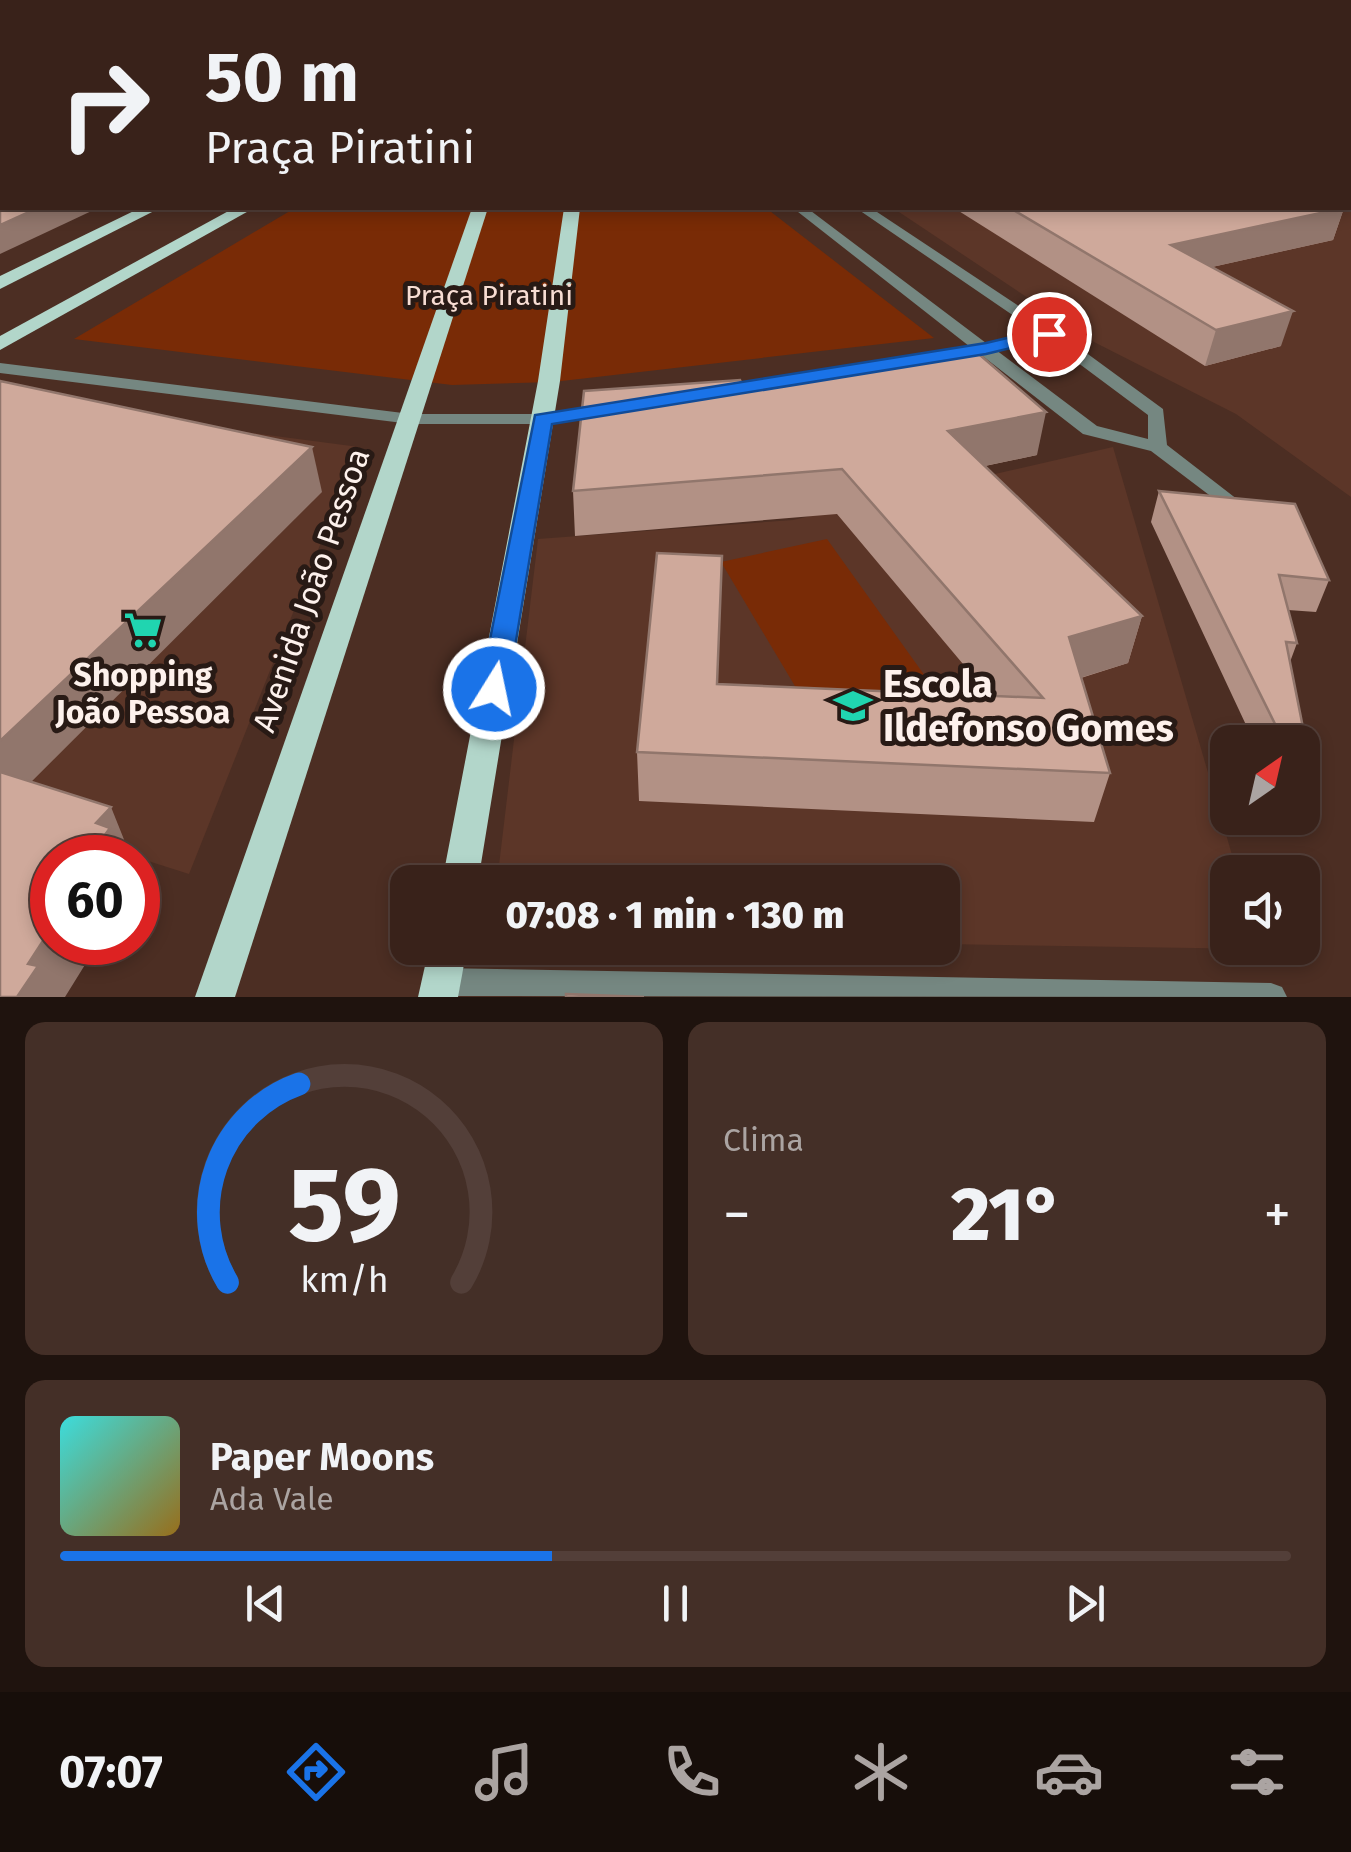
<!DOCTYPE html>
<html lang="pt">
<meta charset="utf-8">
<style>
body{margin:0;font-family:"Fira Sans",sans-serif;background:#442f27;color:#f1f3f6;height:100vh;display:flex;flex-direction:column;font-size:38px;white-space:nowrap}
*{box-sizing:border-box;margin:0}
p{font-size:32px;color:#aba4a2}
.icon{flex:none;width:55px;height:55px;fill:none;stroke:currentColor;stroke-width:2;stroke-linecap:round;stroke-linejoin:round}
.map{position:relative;height:997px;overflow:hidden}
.drawer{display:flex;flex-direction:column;gap:25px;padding:25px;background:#1f130e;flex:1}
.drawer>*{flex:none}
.banner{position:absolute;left:0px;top:0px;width:1352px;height:210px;box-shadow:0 5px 15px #0003,0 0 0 2px #533f39;background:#39221a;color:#f1f3f6;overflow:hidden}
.needle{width:65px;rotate:34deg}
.controls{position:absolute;left:1210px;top:725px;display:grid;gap:20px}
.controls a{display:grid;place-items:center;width:110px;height:110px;border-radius:20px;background:#39221a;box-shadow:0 5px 15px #0003,0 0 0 2px #533f39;font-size:50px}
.speed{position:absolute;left:30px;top:835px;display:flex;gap:20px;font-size:50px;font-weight:700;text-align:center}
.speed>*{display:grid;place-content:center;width:130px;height:130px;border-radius:50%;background:#39221a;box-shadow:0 5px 15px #0003,0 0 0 2px #533f39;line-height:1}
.speed .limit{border:15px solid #d22;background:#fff;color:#111}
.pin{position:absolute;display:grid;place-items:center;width:85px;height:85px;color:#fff;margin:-42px;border:5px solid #fff;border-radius:50%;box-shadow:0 2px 10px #0007}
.me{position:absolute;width:110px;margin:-55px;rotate:10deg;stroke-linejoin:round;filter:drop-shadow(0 0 8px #0008)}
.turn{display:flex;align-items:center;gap:35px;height:210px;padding:0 40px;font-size:45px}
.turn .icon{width:130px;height:130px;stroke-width:2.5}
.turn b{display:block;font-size:70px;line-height:85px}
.big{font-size:75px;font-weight:800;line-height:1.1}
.drawer .tile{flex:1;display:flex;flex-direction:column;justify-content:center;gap:15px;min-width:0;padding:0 35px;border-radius:20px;background:#442f27}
.drawer .dial{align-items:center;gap:0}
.dial svg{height:260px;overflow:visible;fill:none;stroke:#533f39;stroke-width:7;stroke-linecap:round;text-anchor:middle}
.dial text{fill:#f1f3f6;stroke:none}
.song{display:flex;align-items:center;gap:30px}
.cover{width:120px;height:120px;border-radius:15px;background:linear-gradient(135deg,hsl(180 70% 55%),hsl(40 70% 35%))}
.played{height:10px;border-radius:5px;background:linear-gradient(90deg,#1a73e8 40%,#533f39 40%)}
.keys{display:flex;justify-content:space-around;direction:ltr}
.heat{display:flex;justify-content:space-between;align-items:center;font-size:55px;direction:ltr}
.drawer .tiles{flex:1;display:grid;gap:25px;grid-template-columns:1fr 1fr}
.tile:last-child{grid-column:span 2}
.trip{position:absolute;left:390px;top:865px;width:570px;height:100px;border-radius:20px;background:#39221a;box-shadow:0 5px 15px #0003,0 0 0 2px #533f39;font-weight:800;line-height:100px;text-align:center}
.tabs{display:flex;height:160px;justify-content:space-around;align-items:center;background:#170e0a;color:#aba4a2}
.tabs .icon{width:70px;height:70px}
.tabs .active{color:#1a73e8}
.tabs b{font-size:45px;color:#f1f3f6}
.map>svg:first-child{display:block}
.built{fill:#5c3628}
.green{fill:#792b06}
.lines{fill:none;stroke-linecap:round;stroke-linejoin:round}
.street{fill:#758781;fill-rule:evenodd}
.primary{fill:#b2d6ca;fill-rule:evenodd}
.wall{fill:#b29185}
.shaded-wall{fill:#91766c}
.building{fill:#cfa99b;stroke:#91766c;stroke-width:2.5}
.route{fill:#1a73e8;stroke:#114b97;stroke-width:2.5}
.labels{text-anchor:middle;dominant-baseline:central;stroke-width:10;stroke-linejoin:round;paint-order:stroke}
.far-park-label{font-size:28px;fill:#f7ddd3;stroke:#281a15}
.street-label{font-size:32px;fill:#fdf1ec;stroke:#281a15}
.poi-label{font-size:32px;font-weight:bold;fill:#fdf1ec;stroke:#281a15}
.near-poi-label{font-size:38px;font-weight:bold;fill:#fdf1ec;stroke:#281a15;text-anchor:start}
</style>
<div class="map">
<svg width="1351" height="997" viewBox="0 0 1351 997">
<rect width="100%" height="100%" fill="#4c2e23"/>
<g class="built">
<path d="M 1351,106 L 1351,497 L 1236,414 L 1094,342 L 893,208 L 1350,208 Z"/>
<path d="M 0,400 L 359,447 L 189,874 L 0,814 Z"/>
<path d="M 1113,447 L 1237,872 L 1228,872 L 1228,948 L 1259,949 L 943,944 L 942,882 L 497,882 L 538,539 L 793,520 Z"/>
</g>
<g class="green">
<path d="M 295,208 L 766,208 L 934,338 L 553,382 L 452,385 L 74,339 Z"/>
<path d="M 827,539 L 930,683 L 811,713 L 721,562 Z"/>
</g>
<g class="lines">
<g class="street">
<path d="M 793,208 L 807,208 L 986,343 L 1036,331 L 856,208 L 871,208 L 1055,330 L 1163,409 L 1167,445 L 1242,503 L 1239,507 L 1225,507 L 1151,451 L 1083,434 L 980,354 L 711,395 L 708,391 L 717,386 L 969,346 ZM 1046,339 L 1148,415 L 1148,439 L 1097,426 L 996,350 Z"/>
<path d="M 0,363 L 411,414 L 542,414 L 609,403 L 618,408 L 609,413 L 542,424 L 411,424 L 0,373 Z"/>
<path d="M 441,968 L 1271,983 L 1282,987 L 1287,997 L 441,996 L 430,992 L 426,982 L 430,972 Z"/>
</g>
<g class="primary">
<path d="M 543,0 L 553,0 L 554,2 L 543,2 Z"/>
<path d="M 605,0 L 615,0 L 616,2 L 605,2 Z"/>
<path d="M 140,208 L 160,208 L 0,289 L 0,276 Z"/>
<path d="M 234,208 L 254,208 L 0,350 L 0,336 Z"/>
<path d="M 472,208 L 488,208 L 235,997 L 195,997 Z"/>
<path d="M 564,208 L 580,208 L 560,381 L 478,882 L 442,882 L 538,381 Z"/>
<path d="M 429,948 L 467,948 L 458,997 L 418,997 Z"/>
</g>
</g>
<g class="wall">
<path d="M 0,0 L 518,0 L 517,2 L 2,2 L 2,40 L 0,40 Z"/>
<path d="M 954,208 L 1344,208 L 1333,240 L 1212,267 L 1281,346 L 1205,366 Z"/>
<path d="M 745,392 L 1037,455 L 985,466 L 1142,616 L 1128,663 L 1081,678 L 1110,773 L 1094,822 L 639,801 L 637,752 L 717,684 L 989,695 L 837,514 L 575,536 L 573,491 Z"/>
<path d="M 1159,491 L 1329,580 L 1316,612 L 1288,610 L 1297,643 L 1290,662 L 1310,763 L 1302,780 L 1302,742 L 1254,742 L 1151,522 Z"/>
</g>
<g class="shaded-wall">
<path d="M 497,0 L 518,0 L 517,2 L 491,2 Z"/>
<path d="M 38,208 L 98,208 L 0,254 L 0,225 Z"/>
<path d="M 1344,208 L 1333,240 L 1163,278 L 1171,245 Z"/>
<path d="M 1293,311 L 1281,346 L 1205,366 L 1216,330 Z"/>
<path d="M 1046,412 L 1037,455 L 941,475 L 948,431 Z"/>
<path d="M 312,447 L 322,492 L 0,813 L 0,741 Z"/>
<path d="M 1142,616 L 1128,663 L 1057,685 L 1069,637 Z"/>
<path d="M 1310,763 L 1302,780 L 1302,765 Z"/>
<path d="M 111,807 L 131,857 L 88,858 L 96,823 Z"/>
<path d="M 52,927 L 52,942 L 94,942 L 96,947 L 65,997 L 17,997 L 28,964 Z"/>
</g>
<g class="building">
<path d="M 0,0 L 497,0 L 491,2 L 2,2 L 2,23 L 0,23 Z"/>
<path d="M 694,0 L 1351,0 L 1351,57 L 1350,2 L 693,2 Z"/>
<path d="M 0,141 L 2,141 L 2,208 L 38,208 L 0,225 Z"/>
<path d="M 1010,208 L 1344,208 L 1171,245 L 1293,311 L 1216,330 Z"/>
<path d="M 973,349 L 1046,412 L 948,431 L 1142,616 L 1069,637 L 1110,773 L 637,752 L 657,553 L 722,556 L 717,684 L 1043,698 L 842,469 L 573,491 L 584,391 L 740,380 L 745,392 Z"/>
<path d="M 0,381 L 312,447 L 0,741 Z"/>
<path d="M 1159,491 L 1295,504 L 1329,580 L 1279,575 L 1297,643 L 1286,642 L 1310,763 L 1302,765 L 1302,742 L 1284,742 Z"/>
<path d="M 0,772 L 111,807 L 96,823 L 110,828 L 88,858 L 52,858 L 52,927 L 28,964 L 38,966 L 17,997 L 0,997 Z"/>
<path d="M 566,994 L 644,997 L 566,997 Z"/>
</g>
<path class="route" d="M 1049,328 L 1059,334 L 1056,337 L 986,354 L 552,424 L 508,689 L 504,696 L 484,696 L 480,689 L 535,415 L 986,343 Z"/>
<defs>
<g id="supermarket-bare" transform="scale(3)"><path d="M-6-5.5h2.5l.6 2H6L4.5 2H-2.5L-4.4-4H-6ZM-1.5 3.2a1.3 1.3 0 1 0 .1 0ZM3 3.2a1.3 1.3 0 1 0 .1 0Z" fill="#20d5b0" stroke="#281a15" stroke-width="2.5" paint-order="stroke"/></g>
<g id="school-bare" transform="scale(3)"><path d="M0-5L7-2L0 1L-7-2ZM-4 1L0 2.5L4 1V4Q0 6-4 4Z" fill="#20d5b0" stroke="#281a15" stroke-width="2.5" paint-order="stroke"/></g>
</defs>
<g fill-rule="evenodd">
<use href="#supermarket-bare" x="143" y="630"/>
<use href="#school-bare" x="853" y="706"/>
</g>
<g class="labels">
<g class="far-park-label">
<text x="489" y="295">Praça Piratini</text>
</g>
<g class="street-label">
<text transform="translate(311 590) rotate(-71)">Avenida João Pessoa</text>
</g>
<g class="poi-label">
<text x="143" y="675">Shopping<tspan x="143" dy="37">João Pessoa</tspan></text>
</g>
<g class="near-poi-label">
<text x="883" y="684">Escola<tspan x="883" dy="44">Ildefonso Gomes</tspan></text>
</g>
</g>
</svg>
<div class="controls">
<a><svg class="needle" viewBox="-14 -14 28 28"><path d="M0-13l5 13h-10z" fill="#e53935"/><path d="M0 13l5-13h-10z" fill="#aba4a2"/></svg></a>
<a><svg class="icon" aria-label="sound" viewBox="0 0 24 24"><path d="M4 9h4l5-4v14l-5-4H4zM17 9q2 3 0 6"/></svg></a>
</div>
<div class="speed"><div class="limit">60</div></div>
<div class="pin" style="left:1049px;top:334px;background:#d93025"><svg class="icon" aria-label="arrive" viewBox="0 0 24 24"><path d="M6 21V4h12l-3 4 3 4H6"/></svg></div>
<svg class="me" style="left:494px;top:689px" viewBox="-20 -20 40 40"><circle r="17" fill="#1a73e8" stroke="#fff" stroke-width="3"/><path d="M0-11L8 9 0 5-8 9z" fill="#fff"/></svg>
<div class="trip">07:08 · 1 min · 130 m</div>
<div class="banner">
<div class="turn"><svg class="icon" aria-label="right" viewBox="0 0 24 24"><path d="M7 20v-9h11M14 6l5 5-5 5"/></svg><div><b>50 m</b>Praça Piratini</div></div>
</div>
</div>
<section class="drawer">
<div class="tiles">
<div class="tile dial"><svg viewBox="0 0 100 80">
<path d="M14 69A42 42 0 1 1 86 69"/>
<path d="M14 69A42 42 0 0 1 36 8" stroke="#1a73e8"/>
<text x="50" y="56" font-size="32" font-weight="700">59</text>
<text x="50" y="72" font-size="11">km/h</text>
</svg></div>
<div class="tile"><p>Clima</p>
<div class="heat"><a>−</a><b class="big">21°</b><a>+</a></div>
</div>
<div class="tile">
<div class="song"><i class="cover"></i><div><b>Paper Moons</b><p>Ada Vale</p></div></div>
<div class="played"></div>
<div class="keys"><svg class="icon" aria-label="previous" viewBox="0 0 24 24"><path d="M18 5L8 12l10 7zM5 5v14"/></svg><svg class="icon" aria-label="pause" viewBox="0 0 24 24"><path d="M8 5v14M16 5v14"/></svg><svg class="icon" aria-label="next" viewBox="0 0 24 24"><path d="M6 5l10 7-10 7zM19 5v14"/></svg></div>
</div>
</div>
</section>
<nav class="tabs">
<b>07:07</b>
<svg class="icon active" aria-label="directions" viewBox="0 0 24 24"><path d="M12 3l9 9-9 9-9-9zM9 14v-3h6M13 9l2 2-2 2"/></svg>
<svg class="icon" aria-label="music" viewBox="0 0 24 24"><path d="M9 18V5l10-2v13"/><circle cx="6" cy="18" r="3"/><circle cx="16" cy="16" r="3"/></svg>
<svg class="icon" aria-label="phone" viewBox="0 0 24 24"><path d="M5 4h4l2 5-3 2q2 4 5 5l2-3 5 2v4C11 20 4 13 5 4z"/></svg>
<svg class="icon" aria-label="climate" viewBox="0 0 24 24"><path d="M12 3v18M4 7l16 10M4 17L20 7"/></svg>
<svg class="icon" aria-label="car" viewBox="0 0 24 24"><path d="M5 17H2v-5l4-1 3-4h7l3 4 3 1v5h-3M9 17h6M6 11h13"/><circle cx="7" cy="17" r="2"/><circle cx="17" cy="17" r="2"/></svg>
<svg class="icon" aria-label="filters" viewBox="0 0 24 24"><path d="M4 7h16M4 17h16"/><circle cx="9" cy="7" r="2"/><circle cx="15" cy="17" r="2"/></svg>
</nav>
